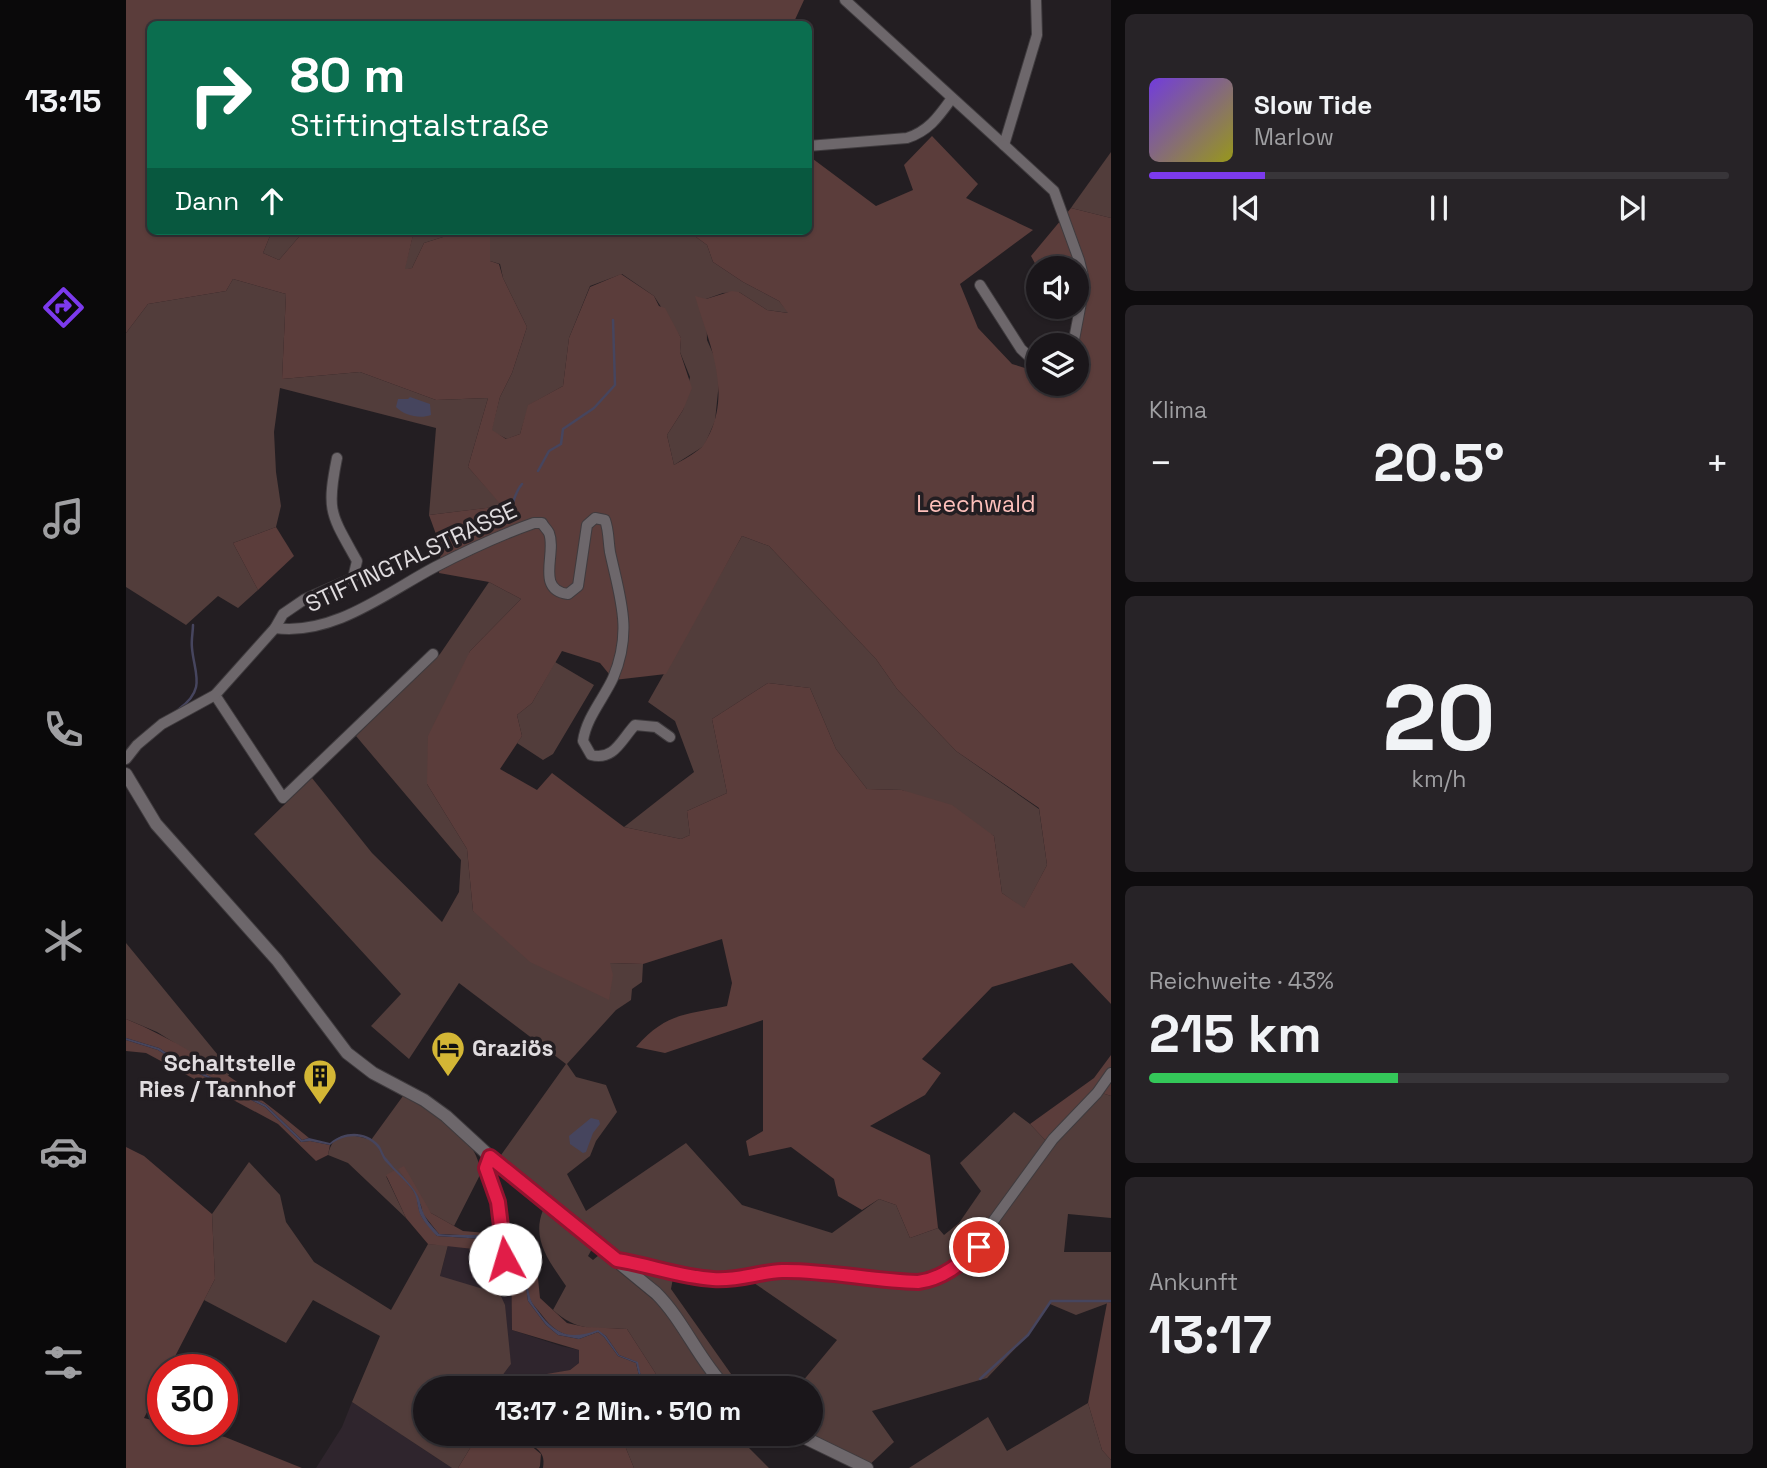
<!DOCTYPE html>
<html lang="de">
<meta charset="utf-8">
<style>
body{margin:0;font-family:"Space Grotesk",sans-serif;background:#272327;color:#f1f3f6;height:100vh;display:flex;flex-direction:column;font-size:26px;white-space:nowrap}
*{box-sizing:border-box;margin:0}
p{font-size:23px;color:#9f9fa2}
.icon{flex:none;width:38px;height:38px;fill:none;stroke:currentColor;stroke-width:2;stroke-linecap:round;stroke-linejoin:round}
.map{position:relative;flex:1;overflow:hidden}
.drawer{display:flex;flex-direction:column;gap:14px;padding:14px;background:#0e0c0e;width:656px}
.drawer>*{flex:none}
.hud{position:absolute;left:21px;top:21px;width:665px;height:214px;border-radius:10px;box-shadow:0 2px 5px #0004,0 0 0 2px #383539;background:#0b6e4f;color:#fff;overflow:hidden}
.tools{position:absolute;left:900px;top:256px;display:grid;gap:14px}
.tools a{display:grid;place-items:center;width:63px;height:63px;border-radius:50%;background:#1a161a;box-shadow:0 2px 5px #0004,0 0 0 2px #383539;font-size:35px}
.speed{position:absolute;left:21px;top:1354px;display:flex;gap:14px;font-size:35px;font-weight:700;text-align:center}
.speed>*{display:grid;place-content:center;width:91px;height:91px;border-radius:50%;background:#1a161a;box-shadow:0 2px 5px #0004,0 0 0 2px #383539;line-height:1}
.speed .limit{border:10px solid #d22;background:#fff;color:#111}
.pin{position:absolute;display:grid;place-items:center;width:60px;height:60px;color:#fff;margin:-30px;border:4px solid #fff;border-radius:50%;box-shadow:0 2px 7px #0007}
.me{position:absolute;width:77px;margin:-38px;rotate:354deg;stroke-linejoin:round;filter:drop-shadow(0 0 5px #0008)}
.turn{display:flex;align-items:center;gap:24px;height:147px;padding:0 28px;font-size:32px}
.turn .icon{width:91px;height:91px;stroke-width:2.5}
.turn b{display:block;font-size:49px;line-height:60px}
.then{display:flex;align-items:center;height:66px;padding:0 28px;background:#0003;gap:14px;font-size:26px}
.big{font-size:52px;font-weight:800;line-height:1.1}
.drawer .widget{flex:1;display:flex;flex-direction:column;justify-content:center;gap:10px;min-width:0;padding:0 24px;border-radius:10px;background:#272327}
.drawer .dial{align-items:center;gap:0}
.dial b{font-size:91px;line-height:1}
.song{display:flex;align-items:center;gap:21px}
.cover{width:84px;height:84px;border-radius:10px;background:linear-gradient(135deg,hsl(260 70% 55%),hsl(60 70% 35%))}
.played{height:7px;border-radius:4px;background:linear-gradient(90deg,#7c3aed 20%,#383539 20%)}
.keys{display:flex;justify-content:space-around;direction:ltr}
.heat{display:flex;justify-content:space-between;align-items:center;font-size:38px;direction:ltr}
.charge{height:10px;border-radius:5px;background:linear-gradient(90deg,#34c759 43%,#383539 0)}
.trip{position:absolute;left:287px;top:1376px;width:410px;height:70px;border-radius:35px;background:#1a161a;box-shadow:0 2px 5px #0004,0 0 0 2px #383539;font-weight:800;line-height:70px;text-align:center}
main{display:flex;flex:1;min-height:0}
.dock{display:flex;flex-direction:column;width:126px;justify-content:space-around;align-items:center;background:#0a090a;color:#9f9fa2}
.dock .icon{width:49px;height:49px}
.dock .current{color:#7c3aed}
.dock b{font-size:32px;color:#f1f3f6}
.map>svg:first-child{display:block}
.built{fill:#2f252d}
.green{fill:#523d3b}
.forest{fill:#5b3d3b;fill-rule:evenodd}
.water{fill:#46455e}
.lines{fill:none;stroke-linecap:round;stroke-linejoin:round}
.stream{stroke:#46455e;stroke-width:2.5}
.minor-casing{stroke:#3f3b3e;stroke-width:12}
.tertiary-casing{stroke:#3f3b3e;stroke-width:14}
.minor{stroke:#6d676b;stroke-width:10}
.tertiary{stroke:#6d676b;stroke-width:12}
.route-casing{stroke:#92132f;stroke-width:18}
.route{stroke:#e11d48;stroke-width:12}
.labels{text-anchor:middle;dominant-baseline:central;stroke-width:7;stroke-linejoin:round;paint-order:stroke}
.park-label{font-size:23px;fill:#fec0bb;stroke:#231e22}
.street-label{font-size:23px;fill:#e0dcdf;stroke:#231e22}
.poi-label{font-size:23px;font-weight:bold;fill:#e0dcdf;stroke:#231e22;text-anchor:start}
</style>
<main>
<nav class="dock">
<b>13:15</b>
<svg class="icon current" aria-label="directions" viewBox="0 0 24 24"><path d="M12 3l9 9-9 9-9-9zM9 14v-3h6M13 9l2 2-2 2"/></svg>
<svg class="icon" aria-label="music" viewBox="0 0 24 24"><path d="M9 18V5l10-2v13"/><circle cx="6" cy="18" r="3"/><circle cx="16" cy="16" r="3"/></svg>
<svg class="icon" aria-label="phone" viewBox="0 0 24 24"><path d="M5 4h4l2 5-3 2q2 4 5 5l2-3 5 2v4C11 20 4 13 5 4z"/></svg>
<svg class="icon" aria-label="climate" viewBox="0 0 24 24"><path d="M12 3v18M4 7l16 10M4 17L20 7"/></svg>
<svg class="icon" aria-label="car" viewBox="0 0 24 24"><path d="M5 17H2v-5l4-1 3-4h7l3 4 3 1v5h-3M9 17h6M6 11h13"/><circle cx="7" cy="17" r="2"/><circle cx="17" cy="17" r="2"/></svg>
<svg class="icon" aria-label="filters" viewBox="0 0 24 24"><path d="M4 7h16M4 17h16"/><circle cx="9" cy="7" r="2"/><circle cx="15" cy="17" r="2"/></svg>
</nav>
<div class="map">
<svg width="985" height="1468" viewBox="0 0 985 1468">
<rect width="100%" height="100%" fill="#231e22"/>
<g class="built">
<path d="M 322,1245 L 376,1252 L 385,1255 L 386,1330 L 435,1346 L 453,1350 L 453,1363 L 444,1370 L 415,1376 L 404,1388 L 376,1388 L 376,1376 L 385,1364 L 383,1349 L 314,1276 Z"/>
<path d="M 226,1402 L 326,1468 L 190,1468 L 216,1427 Z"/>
</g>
<g class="green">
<path d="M 985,152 L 985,218 L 945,208 L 947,205 Z"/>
<path d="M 146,231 L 178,231 L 153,260 L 137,253 Z"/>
<path d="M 288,231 L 320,231 L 317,237 L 298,243 L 286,268 L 278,270 Z"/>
<path d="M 364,231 L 562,231 L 581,245 L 587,262 L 617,282 L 653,301 L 663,313 L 641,310 L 613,292 L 597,293 L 580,299 L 581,340 L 589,358 L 593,382 L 589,421 L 578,446 L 548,465 L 541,435 L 557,410 L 564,377 L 554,352 L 555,338 L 528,296 L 496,274 L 464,286 L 443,338 L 437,386 L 403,405 L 394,434 L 381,439 L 365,431 L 374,397 L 386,373 L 401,327 L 377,278 L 374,264 L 364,261 Z"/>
<path d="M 107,279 L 160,294 L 156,379 L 234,372 L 310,400 L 362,398 L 342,467 L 377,506 L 303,515 L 310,428 L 154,388 L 148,432 L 150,472 L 155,506 L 150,527 L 107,543 L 132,590 L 112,608 L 92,596 L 60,625 L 0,587 L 0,333 L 22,304 L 100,291 Z"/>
<path d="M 616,536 L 643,546 L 750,659 L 771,689 L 830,751 L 913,809 L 921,865 L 898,909 L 876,893 L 868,836 L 776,790 L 741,789 L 710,749 L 684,688 L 642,683 L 586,719 L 601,793 L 561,811 L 564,835 L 555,839 L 498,827 L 568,772 L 549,721 L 522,702 Z"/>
<path d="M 363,582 L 395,599 L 344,651 L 301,784 L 341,849 L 347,911 L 483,963 L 517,964 L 516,982 L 506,989 L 505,1000 L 490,1010 L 441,1064 L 450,1077 L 480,1085 L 491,1112 L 470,1141 L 464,1156 L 441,1174 L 460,1211 L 560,1143 L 616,1205 L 706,1233 L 753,1199 L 770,1205 L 784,1238 L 812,1228 L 818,1235 L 833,1223 L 855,1191 L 834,1163 L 888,1112 L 904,1124 L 920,1141 L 976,1093 L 985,1096 L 985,1218 L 942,1214 L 938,1252 L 985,1252 L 985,1302 L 950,1315 L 924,1304 L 902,1335 L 861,1378 L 746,1411 L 768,1442 L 740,1468 L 673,1433 L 684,1433 L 684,1388 L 671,1388 L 711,1340 L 628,1283 L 593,1284 L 547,1278 L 545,1289 L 615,1388 L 600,1388 L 546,1310 L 370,1162 L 440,1064 L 333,983 L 283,1059 L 245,1026 L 275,994 L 128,834 L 186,778 L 246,853 L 316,922 L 333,892 L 335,860 L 230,736 L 314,654 Z"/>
<path d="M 429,662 L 468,685 L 427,754 L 417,760 L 391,743 L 396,736 L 391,715 L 406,703 Z"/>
<path d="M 0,943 L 105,1071 L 102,1076 L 31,1032 L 0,1019 Z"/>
<path d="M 277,1096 C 301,1109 332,1126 347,1150 C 351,1156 353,1165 356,1171 L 328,1226 L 305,1213 L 260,1176 L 280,1218 L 222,1163 L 202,1155 C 207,1130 225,1134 245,1140 Z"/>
<path d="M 123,1162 L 154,1195 L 160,1222 L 188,1262 L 265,1310 L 302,1244 L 322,1245 L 314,1276 L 374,1294 L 379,1305 L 385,1364 L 376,1376 L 376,1388 L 299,1388 L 299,1433 L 364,1433 L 346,1445 L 332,1468 L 326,1468 L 226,1402 L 254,1336 L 187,1300 L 160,1343 L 78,1300 L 89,1279 L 86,1214 Z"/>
<path d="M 417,1210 L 466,1249 L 462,1256 L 467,1260 L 473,1255 L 530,1302 L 550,1327 L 589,1388 L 539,1388 L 501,1329 C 469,1328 451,1332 427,1310 L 440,1286 C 424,1262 405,1240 417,1210 Z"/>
<path d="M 962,1403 L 976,1450 L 985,1460 L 985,1468 L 783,1468 L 862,1417 L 881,1451 Z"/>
<path d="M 525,1433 L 619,1433 L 615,1440 L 643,1468 L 508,1468 L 497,1441 L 516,1438 Z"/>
</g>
<g class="forest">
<path d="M 0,0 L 678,0 L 667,24 L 24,24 L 24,231 L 146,231 L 137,253 L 153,260 L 178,231 L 288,231 L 279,269 L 286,268 L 298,243 L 317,237 L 320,231 L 364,231 L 364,261 L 373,264 L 377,278 L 401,327 L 386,373 L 374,397 L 366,430 L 380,439 L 394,434 L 402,405 L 437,386 L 443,338 L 464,287 L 495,274 L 528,296 L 533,306 L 539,308 L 555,338 L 554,352 L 566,388 L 557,410 L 541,435 L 548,465 C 557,460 568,454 576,447 C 579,444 581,438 584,433 C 605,387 582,341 569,296 L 580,299 L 606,291 L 613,292 L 641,310 L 662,313 L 653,301 L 617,282 L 587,262 L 581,245 L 562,231 L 682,231 L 683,156 L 750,206 L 787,190 L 778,165 L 806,136 L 852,184 L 840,198 L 907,230 L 834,284 L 852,328 L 886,364 L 912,372 L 912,383 L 950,383 L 950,345 L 961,277 L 950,288 L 950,268 L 912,269 L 905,256 L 945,208 L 985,218 L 985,1004 L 946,963 L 866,987 L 796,1059 L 815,1073 L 799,1095 L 744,1126 L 804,1155 L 812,1228 L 784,1238 L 770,1205 L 753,1199 L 736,1210 L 712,1196 L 708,1179 L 665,1147 L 623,1156 L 620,1141 L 637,1131 L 637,1020 L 539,1053 L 510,1047 C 540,1013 558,1015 601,1006 L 606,983 L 596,939 L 517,964 L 484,963 L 487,975 L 483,1000 L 404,962 L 347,911 L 341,849 L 301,784 L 302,736 L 344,651 L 395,599 L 363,582 L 313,573 L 315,548 L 303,515 L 376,506 L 342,467 L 362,398 L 310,400 L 234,372 L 156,379 L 160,294 L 107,279 L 100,291 L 22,304 L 0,333 ZM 616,536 L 643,546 L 750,659 L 771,689 L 830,751 L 913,808 L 921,865 L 898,908 L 876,893 L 868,836 L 826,805 L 776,790 L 741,789 L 710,749 L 684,688 L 642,683 L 586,719 L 601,793 L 561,811 L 564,835 L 555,839 L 498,827 L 426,773 L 411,790 L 374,769 L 396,736 L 391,715 L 406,703 L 436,651 L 474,663 L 488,680 L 540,674 Z"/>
<path d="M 150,527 L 168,556 L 132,590 L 107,543 Z"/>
<path d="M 0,1019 C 68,1047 128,1092 183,1138 L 176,1140 L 140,1105 L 53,1061 L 33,1048 L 0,1038 Z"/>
<path d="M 0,1040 L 32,1050 L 52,1063 L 139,1107 L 175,1142 L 184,1141 L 204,1145 L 202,1155 L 190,1161 L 152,1124 L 20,1053 L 0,1051 Z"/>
<path d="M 985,1055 L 985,1096 L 976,1093 L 920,1141 L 904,1124 L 968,1078 Z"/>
<path d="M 0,1147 L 18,1156 L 86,1214 L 89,1279 L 42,1370 L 37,1370 L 37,1381 L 18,1418 L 37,1423 L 37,1430 L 68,1430 L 99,1437 L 176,1468 L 0,1468 Z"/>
<path d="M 278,1166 L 305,1213 L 337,1231 L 372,1234 L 407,1254 L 410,1259 L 414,1298 L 441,1323 L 459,1327 L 501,1329 L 539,1388 L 522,1388 L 515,1376 L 511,1362 L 493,1355 L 480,1336 L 472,1331 C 446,1340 432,1337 415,1314 C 412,1310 407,1305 405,1301 C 399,1289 403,1279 394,1264 L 400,1286 L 402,1301 L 420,1325 L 432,1335 L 453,1339 L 472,1332 L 478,1337 L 492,1356 L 510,1363 L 513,1376 L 521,1387 L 478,1388 L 477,1385 L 457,1377 L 436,1380 L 427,1377 L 412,1388 L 404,1388 L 415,1375 L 444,1370 L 453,1363 L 453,1350 L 386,1330 L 385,1255 L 376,1256 L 375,1252 L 302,1244 L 280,1218 L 260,1175 L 269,1170 C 274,1174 288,1191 290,1196 C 292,1202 292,1208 294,1213 C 297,1221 306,1229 311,1236 L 373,1240 L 384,1246 L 391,1261 L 385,1245 L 375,1237 L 313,1234 L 297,1214 L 293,1197 L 272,1169 Z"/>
<path d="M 985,1302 L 985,1460 L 976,1450 L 962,1403 L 981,1303 Z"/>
<path d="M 364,1433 L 396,1433 L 398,1440 L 415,1454 L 414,1466 L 413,1468 L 332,1468 L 346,1445 Z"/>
<path d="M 398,1433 L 525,1433 L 516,1438 L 497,1441 L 508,1468 L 417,1468 C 421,1447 404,1450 398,1433 Z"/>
</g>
<g class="water">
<path d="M 284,397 L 304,404 L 305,415 C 294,419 279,416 270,407 L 272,399 L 282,399 Z"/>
<path d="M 0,1038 L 33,1048 L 53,1061 L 140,1105 L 176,1140 L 183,1138 L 204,1143 C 218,1131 239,1130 253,1145 C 256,1149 257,1155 261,1159 C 270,1171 281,1179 289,1191 C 294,1198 294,1205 297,1212 C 300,1220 307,1227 313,1234 C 327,1236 367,1233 377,1239 C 394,1248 400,1280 404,1297 C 405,1303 411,1309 415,1315 C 432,1337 447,1339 472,1330 L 480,1336 L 493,1355 L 512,1362 L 515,1376 L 522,1388 L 513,1376 L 510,1363 L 492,1356 L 478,1337 L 472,1332 L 453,1339 L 432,1335 L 420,1325 L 402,1301 L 398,1275 L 384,1246 L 373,1240 L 311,1236 C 305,1230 298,1222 294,1214 C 291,1206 292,1197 286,1189 C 278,1179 269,1172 260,1162 C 256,1158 255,1152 252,1148 C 239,1132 218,1134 204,1145 L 184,1141 L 175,1142 L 139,1107 L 52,1063 L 32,1050 L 0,1040 Z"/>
<path d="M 465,1118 L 473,1120 L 474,1124 L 467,1133 L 460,1152 L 457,1153 L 444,1144 L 443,1136 Z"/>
</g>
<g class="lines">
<g class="stream">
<path d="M 412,471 L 423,451 L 435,444 L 437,429 L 468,408 L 489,385 L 487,320"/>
<path d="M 314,539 C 322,532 371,515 382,514 C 388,504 388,493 396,484"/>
<path d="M 53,709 C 81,689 68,673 66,648 C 65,640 67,632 67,625"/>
<path d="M 854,1379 L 902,1335 L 925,1301 L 985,1301"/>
</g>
<g class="minor-casing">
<g id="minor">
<path d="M 719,0 L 878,145 L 911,35 L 910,0"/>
<path d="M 878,145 L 928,191 L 953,260 L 957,276 L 957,292 L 947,345"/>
<path d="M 682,146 L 781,138 C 803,131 813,116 826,98"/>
<path d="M 854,285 L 895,349 L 912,365"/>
<path d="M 149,628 C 207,636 260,593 309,567 C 340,551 374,535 408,523 L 416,523 C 418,527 421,529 423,533 C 431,553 409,590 442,594 L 452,586 L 461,525 L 469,518 L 479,520 C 483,531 482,540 484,552 C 494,598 507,631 487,678 C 478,698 460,718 457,741 L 465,755 C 488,761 495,740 509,725 L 530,727 L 544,737"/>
<path d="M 89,695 L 157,798 L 307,654"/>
<path d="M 0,759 L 11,745 L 36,724 L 89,695 L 149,628 L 157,614 L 179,599 L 227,578 L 231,561 C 205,514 200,512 211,458"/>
<path d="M 364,1157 L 360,1168 L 372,1202 L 379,1248 L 379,1291"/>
<path d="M 491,1260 L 510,1263 L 537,1272 L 585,1279 L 616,1279 L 655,1271 L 773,1281 L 807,1279 L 830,1266 L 853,1247 L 868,1220 L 927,1139 L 971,1093 L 985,1073"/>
</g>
</g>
<g class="tertiary-casing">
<g id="tertiary">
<path d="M 0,774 L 30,824 L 151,960 L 221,1053 L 247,1073 L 298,1100 L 320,1116 L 370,1162 L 530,1293 C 558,1321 572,1359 600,1388"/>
<path d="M 669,1433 L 741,1468"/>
</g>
</g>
<use href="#minor" class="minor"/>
<use href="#tertiary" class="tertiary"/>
</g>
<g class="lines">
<g class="route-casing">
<path id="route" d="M 379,1259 L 372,1202 L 360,1168 L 364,1157 L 491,1260 C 523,1265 554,1277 587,1279 C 613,1281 632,1272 656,1271 C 701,1270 747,1281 792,1282 C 817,1279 835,1263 853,1247"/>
</g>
<use href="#route" class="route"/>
</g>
<defs>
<g id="hotel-pin" transform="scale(1.75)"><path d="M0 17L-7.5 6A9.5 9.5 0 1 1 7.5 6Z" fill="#d3b635" stroke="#231e22"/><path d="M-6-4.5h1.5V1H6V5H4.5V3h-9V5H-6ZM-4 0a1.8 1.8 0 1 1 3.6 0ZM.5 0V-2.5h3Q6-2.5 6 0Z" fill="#111"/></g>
<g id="building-pin" transform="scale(1.75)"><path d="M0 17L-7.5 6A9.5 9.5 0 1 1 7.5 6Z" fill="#d3b635" stroke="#231e22"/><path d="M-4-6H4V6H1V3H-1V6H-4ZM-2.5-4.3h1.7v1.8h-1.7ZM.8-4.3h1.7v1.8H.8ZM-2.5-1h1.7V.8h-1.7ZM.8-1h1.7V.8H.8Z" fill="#111"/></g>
</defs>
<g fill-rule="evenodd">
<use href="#hotel-pin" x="322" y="1048"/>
<use href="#building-pin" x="194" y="1076"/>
</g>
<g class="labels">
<g class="park-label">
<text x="850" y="504">Leechwald</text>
</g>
<g class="street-label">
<text transform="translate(285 557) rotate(-25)">STIFTINGTALSTRASSE</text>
</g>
<g class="poi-label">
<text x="346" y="1048">Graziös</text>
<text x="170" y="1063" text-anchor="end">Schaltstelle<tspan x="170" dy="26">Ries / Tannhof</tspan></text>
</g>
</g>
</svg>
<div class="tools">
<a><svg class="icon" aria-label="sound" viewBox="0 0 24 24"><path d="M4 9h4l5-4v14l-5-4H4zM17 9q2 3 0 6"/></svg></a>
<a><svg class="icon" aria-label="layers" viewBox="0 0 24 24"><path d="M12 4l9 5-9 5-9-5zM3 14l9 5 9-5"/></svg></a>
</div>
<div class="speed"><div class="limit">30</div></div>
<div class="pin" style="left:853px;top:1247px;background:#d93025"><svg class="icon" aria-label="arrive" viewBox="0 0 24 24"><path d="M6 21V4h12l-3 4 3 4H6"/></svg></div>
<svg class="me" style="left:379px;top:1259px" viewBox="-20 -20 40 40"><circle r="19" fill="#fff"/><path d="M0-13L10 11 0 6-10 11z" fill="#e11d48"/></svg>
<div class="trip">13:17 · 2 Min. · 510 m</div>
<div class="hud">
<div class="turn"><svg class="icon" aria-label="right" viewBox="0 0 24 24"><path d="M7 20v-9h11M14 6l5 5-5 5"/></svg><div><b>80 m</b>Stiftingtalstraße</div></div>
<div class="then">Dann<svg class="icon" aria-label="ahead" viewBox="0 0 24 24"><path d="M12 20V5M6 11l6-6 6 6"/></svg></div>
</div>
</div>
<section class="drawer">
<div class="widget">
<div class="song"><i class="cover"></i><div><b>Slow Tide</b><p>Marlow</p></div></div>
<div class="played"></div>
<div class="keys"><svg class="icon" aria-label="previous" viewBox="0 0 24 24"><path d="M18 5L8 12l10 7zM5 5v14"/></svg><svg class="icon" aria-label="pause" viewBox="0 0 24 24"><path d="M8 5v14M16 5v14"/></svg><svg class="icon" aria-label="next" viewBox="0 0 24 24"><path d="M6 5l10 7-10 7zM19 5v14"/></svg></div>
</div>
<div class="widget"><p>Klima</p>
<div class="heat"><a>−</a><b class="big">20.5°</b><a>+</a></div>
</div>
<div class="widget dial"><b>20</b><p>km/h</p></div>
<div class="widget"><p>Reichweite · 43%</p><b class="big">215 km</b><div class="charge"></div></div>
<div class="widget"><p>Ankunft</p><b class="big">13:17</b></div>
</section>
</main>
